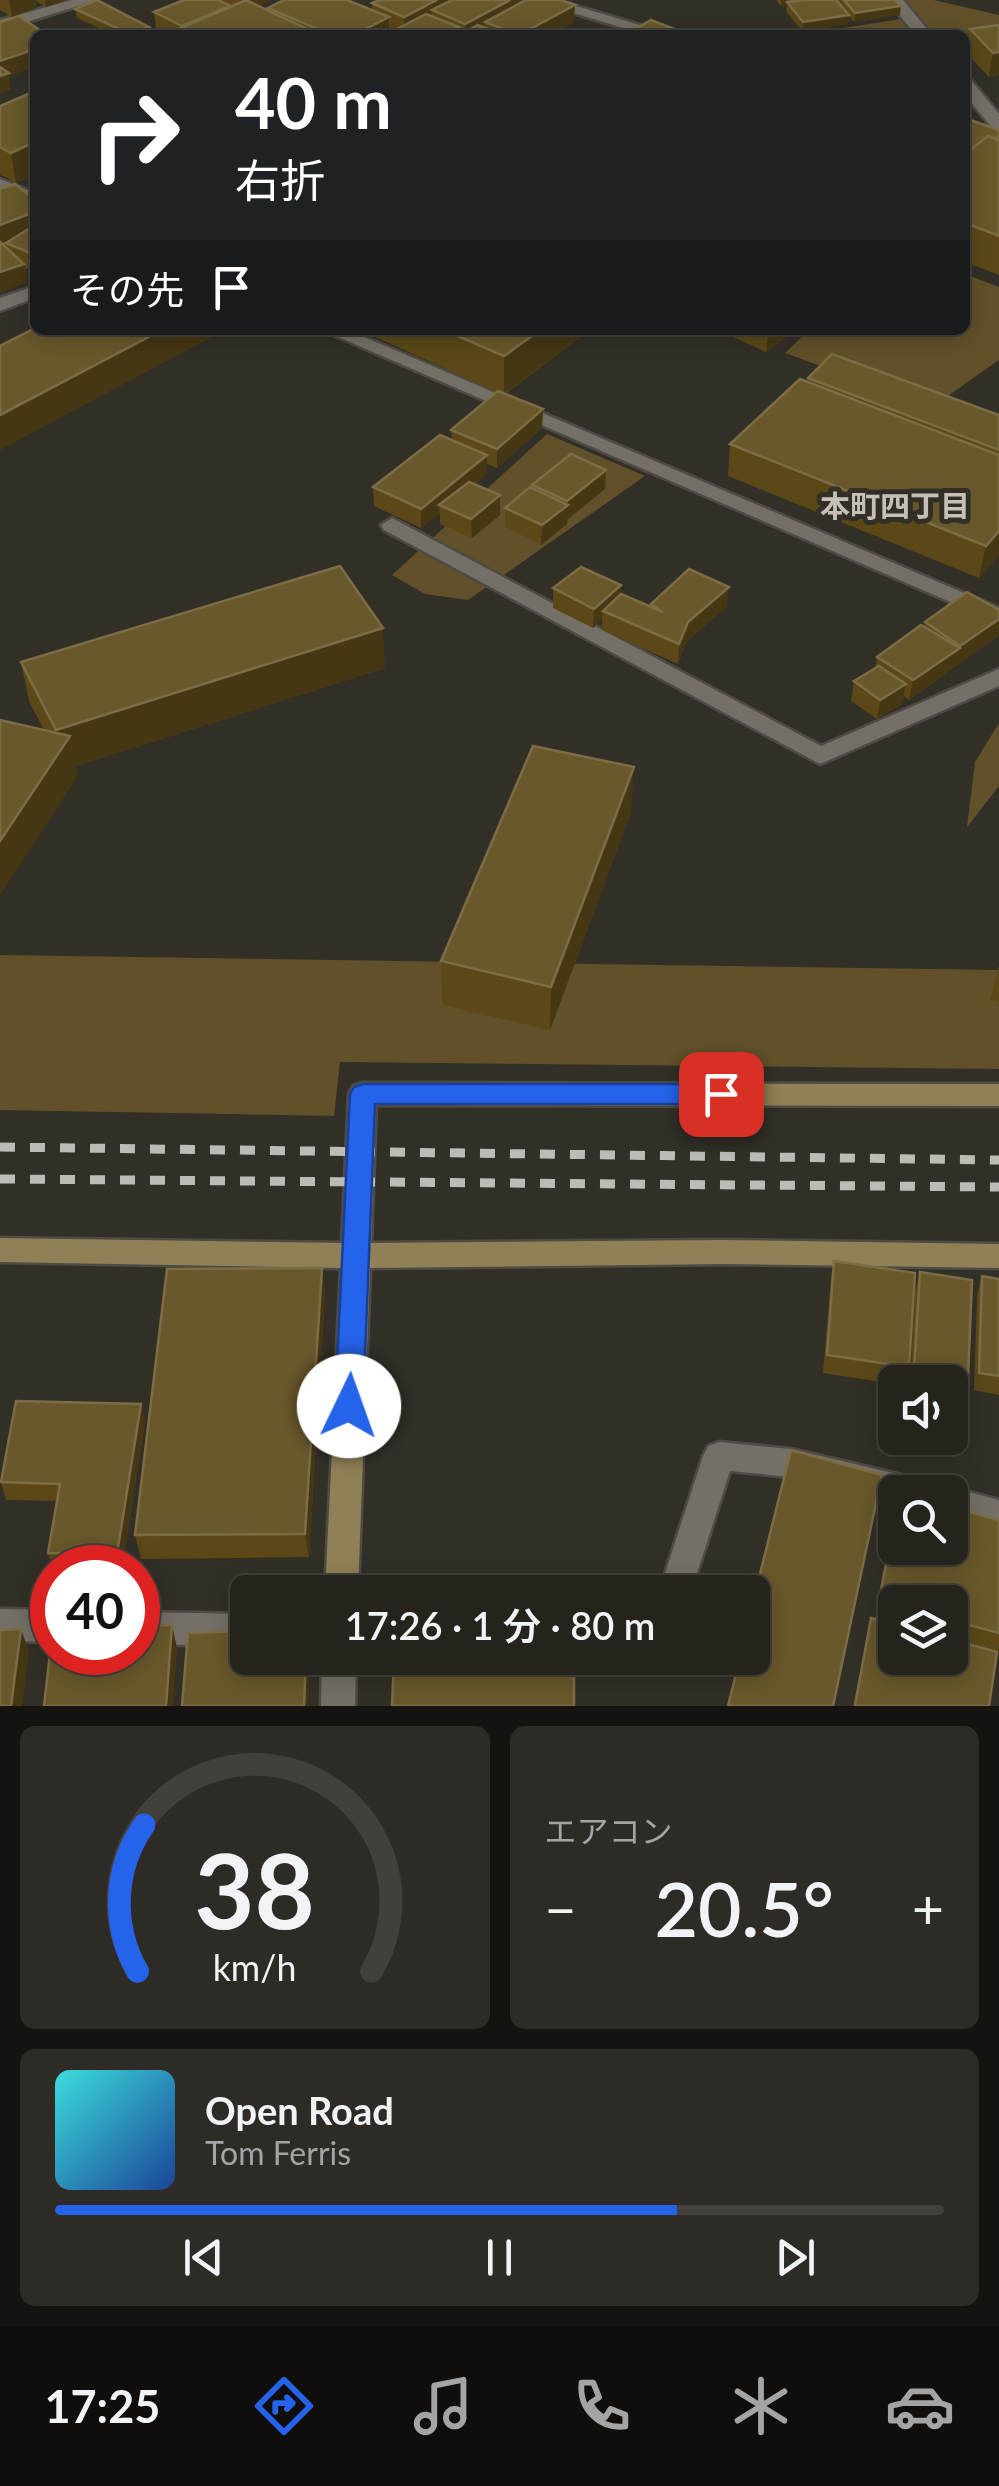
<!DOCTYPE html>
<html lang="ja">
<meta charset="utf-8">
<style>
body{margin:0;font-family:Lato,"Noto Sans JP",sans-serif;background:#2e2b26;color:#f1f3f6;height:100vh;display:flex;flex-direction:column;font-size:38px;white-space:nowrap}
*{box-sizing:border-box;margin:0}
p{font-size:32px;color:#a4a4a4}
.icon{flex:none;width:55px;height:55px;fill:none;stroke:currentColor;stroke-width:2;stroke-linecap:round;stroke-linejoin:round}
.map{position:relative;height:1706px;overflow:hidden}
.sheet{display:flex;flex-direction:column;gap:20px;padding:20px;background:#151310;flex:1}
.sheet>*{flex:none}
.banner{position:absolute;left:30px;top:30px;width:940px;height:305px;border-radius:15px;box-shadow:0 5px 25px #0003,0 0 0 2px #42403b;background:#202124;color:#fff;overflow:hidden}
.buttons{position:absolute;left:878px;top:1365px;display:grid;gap:20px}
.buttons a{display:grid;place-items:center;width:90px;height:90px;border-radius:15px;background:#26231d;box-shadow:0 5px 25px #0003,0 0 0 2px #42403b;font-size:50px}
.speed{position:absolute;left:30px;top:1545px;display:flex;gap:20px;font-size:50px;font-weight:700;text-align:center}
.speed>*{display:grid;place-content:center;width:130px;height:130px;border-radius:50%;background:#26231d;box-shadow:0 5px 25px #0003,0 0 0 2px #42403b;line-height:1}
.speed .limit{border:15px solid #d22;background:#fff;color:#111}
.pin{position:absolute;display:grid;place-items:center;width:85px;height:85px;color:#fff;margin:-42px;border-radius:20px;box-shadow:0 5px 15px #0006}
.me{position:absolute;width:110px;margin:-55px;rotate:3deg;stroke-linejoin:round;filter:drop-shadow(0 0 8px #0008)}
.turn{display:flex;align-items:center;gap:35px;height:210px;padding:0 40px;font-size:45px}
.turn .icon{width:130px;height:130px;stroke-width:2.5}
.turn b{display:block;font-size:70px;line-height:85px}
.then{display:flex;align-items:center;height:95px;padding:0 40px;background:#0003;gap:20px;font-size:38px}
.big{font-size:75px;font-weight:600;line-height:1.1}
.sheet .widget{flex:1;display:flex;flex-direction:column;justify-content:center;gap:15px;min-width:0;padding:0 35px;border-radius:15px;background:#2e2b26}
.sheet .dial{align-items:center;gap:0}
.dial svg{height:260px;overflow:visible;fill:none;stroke:#42403b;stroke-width:7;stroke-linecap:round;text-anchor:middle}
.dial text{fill:#f1f3f6;stroke:none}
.song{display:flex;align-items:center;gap:30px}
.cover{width:120px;height:120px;border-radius:15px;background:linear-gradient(135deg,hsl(180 70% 55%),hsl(220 70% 35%))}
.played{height:10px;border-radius:5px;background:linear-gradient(90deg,#2563eb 70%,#42403b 70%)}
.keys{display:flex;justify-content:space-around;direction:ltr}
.heat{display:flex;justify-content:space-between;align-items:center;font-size:55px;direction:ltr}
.sheet .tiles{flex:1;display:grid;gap:20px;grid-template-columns:1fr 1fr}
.widget:last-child{grid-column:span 2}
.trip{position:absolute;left:230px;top:1575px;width:540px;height:100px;border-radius:15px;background:#26231d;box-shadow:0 5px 25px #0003,0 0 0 2px #42403b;font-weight:600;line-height:100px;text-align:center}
.dock{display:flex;height:160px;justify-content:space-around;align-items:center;background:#0f0e0c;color:#a4a4a4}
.dock .icon{width:70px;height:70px}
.dock .active{color:#2563eb}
.dock b{font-size:45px;color:#f1f3f6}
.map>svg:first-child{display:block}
.green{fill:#615029}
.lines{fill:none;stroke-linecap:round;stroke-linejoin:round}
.street-casing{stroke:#4e4b44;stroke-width:5}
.secondary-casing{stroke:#4e4b44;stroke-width:5}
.street{fill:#747067;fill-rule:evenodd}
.secondary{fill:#908056;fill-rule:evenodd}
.rail{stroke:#bebbb6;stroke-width:9;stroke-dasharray:15 15;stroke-linecap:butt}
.wall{fill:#5b4816}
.shaded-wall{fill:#453714}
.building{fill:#69582b;stroke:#7c6d46;stroke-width:2.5}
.route{fill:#2563eb;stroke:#184099;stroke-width:2.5}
.labels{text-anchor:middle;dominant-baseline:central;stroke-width:10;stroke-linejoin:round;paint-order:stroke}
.neighbourhood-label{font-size:30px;font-weight:bold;fill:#c6c1b8;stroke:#322f27}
</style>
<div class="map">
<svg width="999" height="1706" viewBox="0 0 999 1706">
<rect width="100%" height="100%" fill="#322f27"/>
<g class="green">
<path d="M 902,0 L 934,0 L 999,15 L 999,37 L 958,32 L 935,35 Z"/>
<path d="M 901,19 L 914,35 L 810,33 Z"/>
<path d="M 965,274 L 999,287 L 999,360 L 932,407 L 785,353 L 809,330 L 965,330 Z"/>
<path d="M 547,434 L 645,476 L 468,600 L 425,594 L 392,575 Z"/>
<path d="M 999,723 L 999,786 L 967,827 L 975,762 Z"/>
<path d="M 0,955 L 999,970 L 999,1069 L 340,1062 L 334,1116 L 0,1110 Z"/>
</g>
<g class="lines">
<g class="street-casing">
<g id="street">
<path d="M 72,0 L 98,0 L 0,30 L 0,20 Z"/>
<path d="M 530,0 L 556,0 L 673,35 L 647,35 Z"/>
<path d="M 887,0 L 903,0 L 932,35 L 916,35 Z"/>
<path d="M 965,79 L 971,80 L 999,114 L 999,130 L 993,129 L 965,95 Z"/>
<path d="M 0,179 L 35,193 L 35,205 L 0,191 Z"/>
<path d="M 35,286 L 35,298 L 0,311 L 0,298 Z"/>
<path d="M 322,330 L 348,330 L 999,608 L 999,623 Z"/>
<path d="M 392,518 L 821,746 L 999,669 L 999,686 L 820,764 L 384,530 L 381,525 Z"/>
<path d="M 719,1442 L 791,1449 L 910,1477 L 921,1482 L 926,1492 L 895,1492 L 895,1503 L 791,1477 L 730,1471 L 691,1592 L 659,1592 L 703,1456 L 708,1446 Z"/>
<path d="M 950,1487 L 999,1500 L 999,1530 L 950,1517 L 950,1492 L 938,1492 Z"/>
<path d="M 0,1609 L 52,1610 L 52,1642 L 0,1641 Z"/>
<path d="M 138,1612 L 248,1614 L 248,1646 L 138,1644 Z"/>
<path d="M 322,1658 L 356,1658 L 355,1706 L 321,1706 Z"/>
</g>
</g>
<g class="secondary-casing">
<path id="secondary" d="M 363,1083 L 999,1084 L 999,1106 L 376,1105 L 371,1243 L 724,1240 L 999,1244 L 999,1268 L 724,1264 L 370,1268 L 358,1592 L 325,1592 L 341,1268 L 0,1262 L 0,1238 L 342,1243 L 349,1094 L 353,1086 Z"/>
</g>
<use href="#street" class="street"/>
<use href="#secondary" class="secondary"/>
<g class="rail">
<path d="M 0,1147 L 999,1160"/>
<path d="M 0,1179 L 999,1187"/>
</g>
</g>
<g class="wall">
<path d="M 0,0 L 66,0 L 46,7 L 35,0 L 36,8 L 12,17 L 0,10 Z"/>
<path d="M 184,0 L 271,0 L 258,6 L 268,10 L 268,8 L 372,10 L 372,3 L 379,0 L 522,0 L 522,2 L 574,22 L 551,35 L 165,35 L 156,29 L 154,12 Z"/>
<path d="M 776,0 L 836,0 L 837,2 L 838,0 L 895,0 L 900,15 L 854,22 L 849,16 L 848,24 L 802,31 L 786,11 L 787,5 L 781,6 Z"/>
<path d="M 75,9 L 150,35 L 114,35 L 77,18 Z"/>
<path d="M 999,25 L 989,77 L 966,53 L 970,29 Z"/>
<path d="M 35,91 L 35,183 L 33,175 L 16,183 L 0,174 L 0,106 Z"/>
<path d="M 965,118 L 999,130 L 999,275 L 965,262 Z"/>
<path d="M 0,189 L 35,212 L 35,272 L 25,268 L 27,282 L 0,292 Z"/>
<path d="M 360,330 L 590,330 L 505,394 L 543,409 L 542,428 L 497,468 L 487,464 L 487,474 L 475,484 L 500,515 L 472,538 L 440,524 L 440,513 L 421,528 L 374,506 L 373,487 L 452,440 L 451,430 L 497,392 Z"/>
<path d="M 718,330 L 796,330 L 766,352 Z"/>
<path d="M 808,378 L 999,415 L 999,555 L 979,578 L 728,476 L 730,444 L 807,382 Z"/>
<path d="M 532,485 L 605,489 L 568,519 L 567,524 L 541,545 L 505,527 L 505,508 L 532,488 Z"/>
<path d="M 553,588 L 620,594 L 651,607 L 651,604 L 727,606 L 686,642 L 678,664 L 602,630 L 602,619 L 593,628 L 553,608 Z"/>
<path d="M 999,610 L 999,635 L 909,700 L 904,696 L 902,704 L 877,719 L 851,701 L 854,681 L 875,668 L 877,657 L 924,626 L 925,622 Z"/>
<path d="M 21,662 L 385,668 L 76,766 L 78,776 L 44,730 L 29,701 Z"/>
<path d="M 631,812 L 550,1030 L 442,1005 L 441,961 Z"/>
<path d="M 999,965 L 999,1002 L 990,1000 Z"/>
<path d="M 834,1261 L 909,1367 L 905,1382 L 895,1384 L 823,1373 L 831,1279 Z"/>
<path d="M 322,1268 L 325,1294 L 309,1557 L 141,1559 L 135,1535 Z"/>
<path d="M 920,1272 L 968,1378 L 963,1395 L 950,1393 L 950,1382 L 910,1382 L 915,1291 Z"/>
<path d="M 982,1276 L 999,1279 L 999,1395 L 974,1390 L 977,1295 Z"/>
<path d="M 141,1404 L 145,1422 L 122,1568 L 53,1568 L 48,1553 L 57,1501 L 6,1500 L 1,1482 Z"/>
<path d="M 895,1510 L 895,1548 L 999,1520 L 999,1651 L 950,1638 L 950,1602 L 895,1602 L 895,1623 L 875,1618 Z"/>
<path d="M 871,1618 L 989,1706 L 853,1706 Z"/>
</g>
<g class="shaded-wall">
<path d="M 9,0 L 35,0 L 36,8 L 12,17 Z"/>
<path d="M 45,0 L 66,0 L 46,7 Z"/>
<path d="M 241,0 L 271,0 L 242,12 Z"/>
<path d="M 437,0 L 462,0 L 432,10 L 432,20 L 405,34 L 404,17 Z"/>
<path d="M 510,0 L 522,0 L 522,11 L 485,22 L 485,30 L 465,35 L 465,24 Z"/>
<path d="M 781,0 L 820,0 L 787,2 L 787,5 L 781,6 Z"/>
<path d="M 575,5 L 574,22 L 551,35 L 519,35 Z"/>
<path d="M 901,6 L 900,15 L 854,22 L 855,13 Z"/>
<path d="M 849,15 L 848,24 L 802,31 L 803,22 Z"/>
<path d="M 389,17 L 389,35 L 354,35 Z"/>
<path d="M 149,27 L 150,35 L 130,35 L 130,34 Z"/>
<path d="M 459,27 L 459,35 L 444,35 Z"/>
<path d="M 35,49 L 35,67 L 9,76 L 11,90 L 0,94 L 0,61 Z"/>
<path d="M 999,52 L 999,75 L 989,77 L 993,53 Z"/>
<path d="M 35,142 L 35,175 L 16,183 L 11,153 Z"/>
<path d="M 35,212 L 35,232 L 0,244 L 0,225 Z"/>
<path d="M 24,264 L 27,282 L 0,292 L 0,272 Z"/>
<path d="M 162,330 L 225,330 L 0,450 L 0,415 Z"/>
<path d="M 540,330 L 590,330 L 504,394 L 504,356 Z"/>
<path d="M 772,330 L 796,330 L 766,352 L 768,333 Z"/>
<path d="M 543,409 L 542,428 L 497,468 L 497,449 Z"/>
<path d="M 487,455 L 487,474 L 446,508 L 439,505 L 440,513 L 421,528 L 421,509 Z"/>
<path d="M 606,470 L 605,489 L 568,519 L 567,524 L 541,545 L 542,525 L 567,505 L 567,501 Z"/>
<path d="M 500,495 L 500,515 L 472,538 L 471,519 Z"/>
<path d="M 999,531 L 999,555 L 979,578 L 986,546 Z"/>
<path d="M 621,585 L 620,604 L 603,611 L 602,619 L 593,628 L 594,609 Z"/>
<path d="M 729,587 L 727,606 L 686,642 L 678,664 L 679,644 L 688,622 Z"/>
<path d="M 999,619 L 999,635 L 909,700 L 913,680 Z"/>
<path d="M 383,628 L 385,668 L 76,766 L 78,776 L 0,895 L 0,841 L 61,751 L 56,730 Z"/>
<path d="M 906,684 L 902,704 L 877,719 L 880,700 Z"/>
<path d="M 634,767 L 631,812 L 550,1030 L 551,987 Z"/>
<path d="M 322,1268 L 325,1294 L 309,1557 L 305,1534 Z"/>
<path d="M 141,1404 L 145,1422 L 122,1568 L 121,1568 L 117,1554 Z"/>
<path d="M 172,1625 L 177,1648 L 173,1706 L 166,1706 Z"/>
<path d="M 21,1629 L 29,1652 L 22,1706 L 11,1706 Z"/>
<path d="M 306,1658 L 310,1658 L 308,1706 L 304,1706 Z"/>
</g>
<g class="building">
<path d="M 97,0 L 149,27 L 130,34 L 75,9 Z"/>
<path d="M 184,0 L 218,0 L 230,6 L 182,26 L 154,12 Z"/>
<path d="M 246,0 L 320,35 L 165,35 Z"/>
<path d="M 284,0 L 347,0 L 389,17 L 354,35 L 331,35 L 268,8 Z"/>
<path d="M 379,0 L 437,0 L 404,17 L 372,3 Z"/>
<path d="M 452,0 L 510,0 L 465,24 L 432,10 Z"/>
<path d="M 526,0 L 561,0 L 575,5 L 519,35 L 485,22 Z"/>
<path d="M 803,0 L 836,0 L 849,15 L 803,22 L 787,2 Z"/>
<path d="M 844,0 L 895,0 L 901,6 L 855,13 Z"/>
<path d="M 426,14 L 459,27 L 444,35 L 385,35 Z"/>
<path d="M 19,16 L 47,35 L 35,35 L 35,49 L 0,61 L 0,22 Z"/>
<path d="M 651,20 L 687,34 L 625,35 Z"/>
<path d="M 478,25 L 502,35 L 459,35 Z"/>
<path d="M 999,25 L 999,52 L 993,53 L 970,29 Z"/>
<path d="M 95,30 L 103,35 L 83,35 Z"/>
<path d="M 0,67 L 9,73 L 0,76 Z"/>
<path d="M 35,91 L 35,142 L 11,153 L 0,147 L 0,106 Z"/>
<path d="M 965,118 L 999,130 L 999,136 L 995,139 L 988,136 L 974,148 L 965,144 Z"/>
<path d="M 988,136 L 999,140 L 999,236 L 965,223 L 965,154 Z"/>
<path d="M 15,184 L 35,200 L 35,212 L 0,225 L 0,189 Z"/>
<path d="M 35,225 L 35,255 L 6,243 Z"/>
<path d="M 0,242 L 24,264 L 0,272 Z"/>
<path d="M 35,328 L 35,330 L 162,330 L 0,415 L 0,346 Z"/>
<path d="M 444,330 L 540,330 L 504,356 Z"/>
<path d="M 832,354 L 999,415 L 999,450 L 808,378 Z"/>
<path d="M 800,379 L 999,455 L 999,531 L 986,546 L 730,444 Z"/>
<path d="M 498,391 L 543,409 L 497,449 L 451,430 Z"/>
<path d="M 440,435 L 487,455 L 421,509 L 373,487 Z"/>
<path d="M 571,454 L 606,470 L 567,501 L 532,485 Z"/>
<path d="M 469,482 L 500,495 L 471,519 L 439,505 Z"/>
<path d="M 530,487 L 568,505 L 542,525 L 505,508 Z"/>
<path d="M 340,566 L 383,628 L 56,730 L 21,662 Z"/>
<path d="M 581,567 L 621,585 L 594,609 L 553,588 Z"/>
<path d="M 689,569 L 729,587 L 688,622 L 679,644 L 603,611 L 621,594 L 663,612 L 651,604 Z"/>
<path d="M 967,592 L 999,610 L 999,619 L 960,646 L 925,622 Z"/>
<path d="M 921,625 L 960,648 L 913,680 L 877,657 Z"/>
<path d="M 879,666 L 906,684 L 880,700 L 854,681 Z"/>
<path d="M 0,720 L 70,736 L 0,841 Z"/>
<path d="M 533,746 L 634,767 L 551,987 L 441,961 Z"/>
<path d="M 834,1261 L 915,1273 L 909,1367 L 827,1355 Z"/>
<path d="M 322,1268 L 305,1534 L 135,1535 L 167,1269 Z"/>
<path d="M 920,1272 L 972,1280 L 968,1378 L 914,1369 Z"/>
<path d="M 982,1276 L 999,1279 L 999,1376 L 979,1373 Z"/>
<path d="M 16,1401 L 141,1404 L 117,1554 L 48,1553 L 60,1484 L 1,1482 Z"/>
<path d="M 791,1450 L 882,1475 L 833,1706 L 728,1706 L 740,1658 L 752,1658 L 752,1606 Z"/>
<path d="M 950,1507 L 999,1520 L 999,1633 L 950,1620 L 950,1602 L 895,1602 L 895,1606 L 879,1601 L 895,1517 L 895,1548 L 950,1548 Z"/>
<path d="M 871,1618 L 895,1624 L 895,1658 L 950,1658 L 950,1639 L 997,1652 L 989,1706 L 855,1706 Z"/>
<path d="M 172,1625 L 166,1706 L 44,1706 L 52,1636 L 52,1652 L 138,1652 L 138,1626 Z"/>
<path d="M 21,1629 L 11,1706 L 0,1706 L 0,1630 Z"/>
<path d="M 248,1631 L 248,1658 L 306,1658 L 304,1706 L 182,1706 L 188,1633 Z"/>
<path d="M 394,1658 L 574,1658 L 574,1706 L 392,1706 Z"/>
</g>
<path class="route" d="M 363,1084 L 721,1084 L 730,1087 L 733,1094 L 730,1101 L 721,1104 L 375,1104 L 363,1406 L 359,1415 L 349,1418 L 339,1415 L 335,1406 L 350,1094 L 354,1087 Z"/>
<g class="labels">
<g class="neighbourhood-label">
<text x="895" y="505">本町四丁目</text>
</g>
</g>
</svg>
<div class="buttons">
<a><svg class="icon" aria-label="sound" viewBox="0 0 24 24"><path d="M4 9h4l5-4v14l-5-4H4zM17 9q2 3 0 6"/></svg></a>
<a><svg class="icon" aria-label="search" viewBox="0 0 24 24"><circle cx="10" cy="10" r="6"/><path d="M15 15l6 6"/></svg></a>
<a><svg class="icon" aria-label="layers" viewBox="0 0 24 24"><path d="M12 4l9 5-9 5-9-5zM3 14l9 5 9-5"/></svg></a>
</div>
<div class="speed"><div class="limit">40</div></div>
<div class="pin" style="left:721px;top:1094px;background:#d93025"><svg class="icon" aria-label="arrive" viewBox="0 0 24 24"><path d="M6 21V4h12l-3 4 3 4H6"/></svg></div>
<svg class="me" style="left:349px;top:1406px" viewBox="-20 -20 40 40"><circle r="19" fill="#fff"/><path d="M0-13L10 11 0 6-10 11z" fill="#2563eb"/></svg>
<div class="trip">17:26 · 1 分 · 80 m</div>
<div class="banner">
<div class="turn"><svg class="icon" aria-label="right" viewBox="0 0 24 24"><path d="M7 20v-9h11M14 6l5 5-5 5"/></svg><div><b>40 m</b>右折</div></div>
<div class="then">その先<svg class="icon" aria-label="arrive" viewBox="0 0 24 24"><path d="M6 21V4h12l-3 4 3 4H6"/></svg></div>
</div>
</div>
<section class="sheet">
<div class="tiles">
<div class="widget dial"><svg viewBox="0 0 100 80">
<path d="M14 69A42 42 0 1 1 86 69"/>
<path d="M14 69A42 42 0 0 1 16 24" stroke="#2563eb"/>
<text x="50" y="56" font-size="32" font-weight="700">38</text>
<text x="50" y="72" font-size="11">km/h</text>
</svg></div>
<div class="widget"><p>エアコン</p>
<div class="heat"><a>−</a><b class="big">20.5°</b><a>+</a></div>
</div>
<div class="widget">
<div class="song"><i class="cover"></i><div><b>Open Road</b><p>Tom Ferris</p></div></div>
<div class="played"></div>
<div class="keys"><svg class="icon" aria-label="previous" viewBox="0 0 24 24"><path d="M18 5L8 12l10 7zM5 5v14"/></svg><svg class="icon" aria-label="pause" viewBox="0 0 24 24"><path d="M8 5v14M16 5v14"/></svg><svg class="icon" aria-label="next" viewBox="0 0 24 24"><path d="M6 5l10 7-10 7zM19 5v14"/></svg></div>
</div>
</div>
</section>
<nav class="dock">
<b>17:25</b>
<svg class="icon active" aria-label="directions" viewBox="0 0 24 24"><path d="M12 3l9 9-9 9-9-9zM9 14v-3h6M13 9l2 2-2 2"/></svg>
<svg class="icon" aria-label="music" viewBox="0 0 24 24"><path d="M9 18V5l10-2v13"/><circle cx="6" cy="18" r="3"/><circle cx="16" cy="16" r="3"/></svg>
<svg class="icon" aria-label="phone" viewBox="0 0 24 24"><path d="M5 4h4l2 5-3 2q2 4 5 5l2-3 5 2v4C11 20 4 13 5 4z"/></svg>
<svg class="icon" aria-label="climate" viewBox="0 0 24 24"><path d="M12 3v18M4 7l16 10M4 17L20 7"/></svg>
<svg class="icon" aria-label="car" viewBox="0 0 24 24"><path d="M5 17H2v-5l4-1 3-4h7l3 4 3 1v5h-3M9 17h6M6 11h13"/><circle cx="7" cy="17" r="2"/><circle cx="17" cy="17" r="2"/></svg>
</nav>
